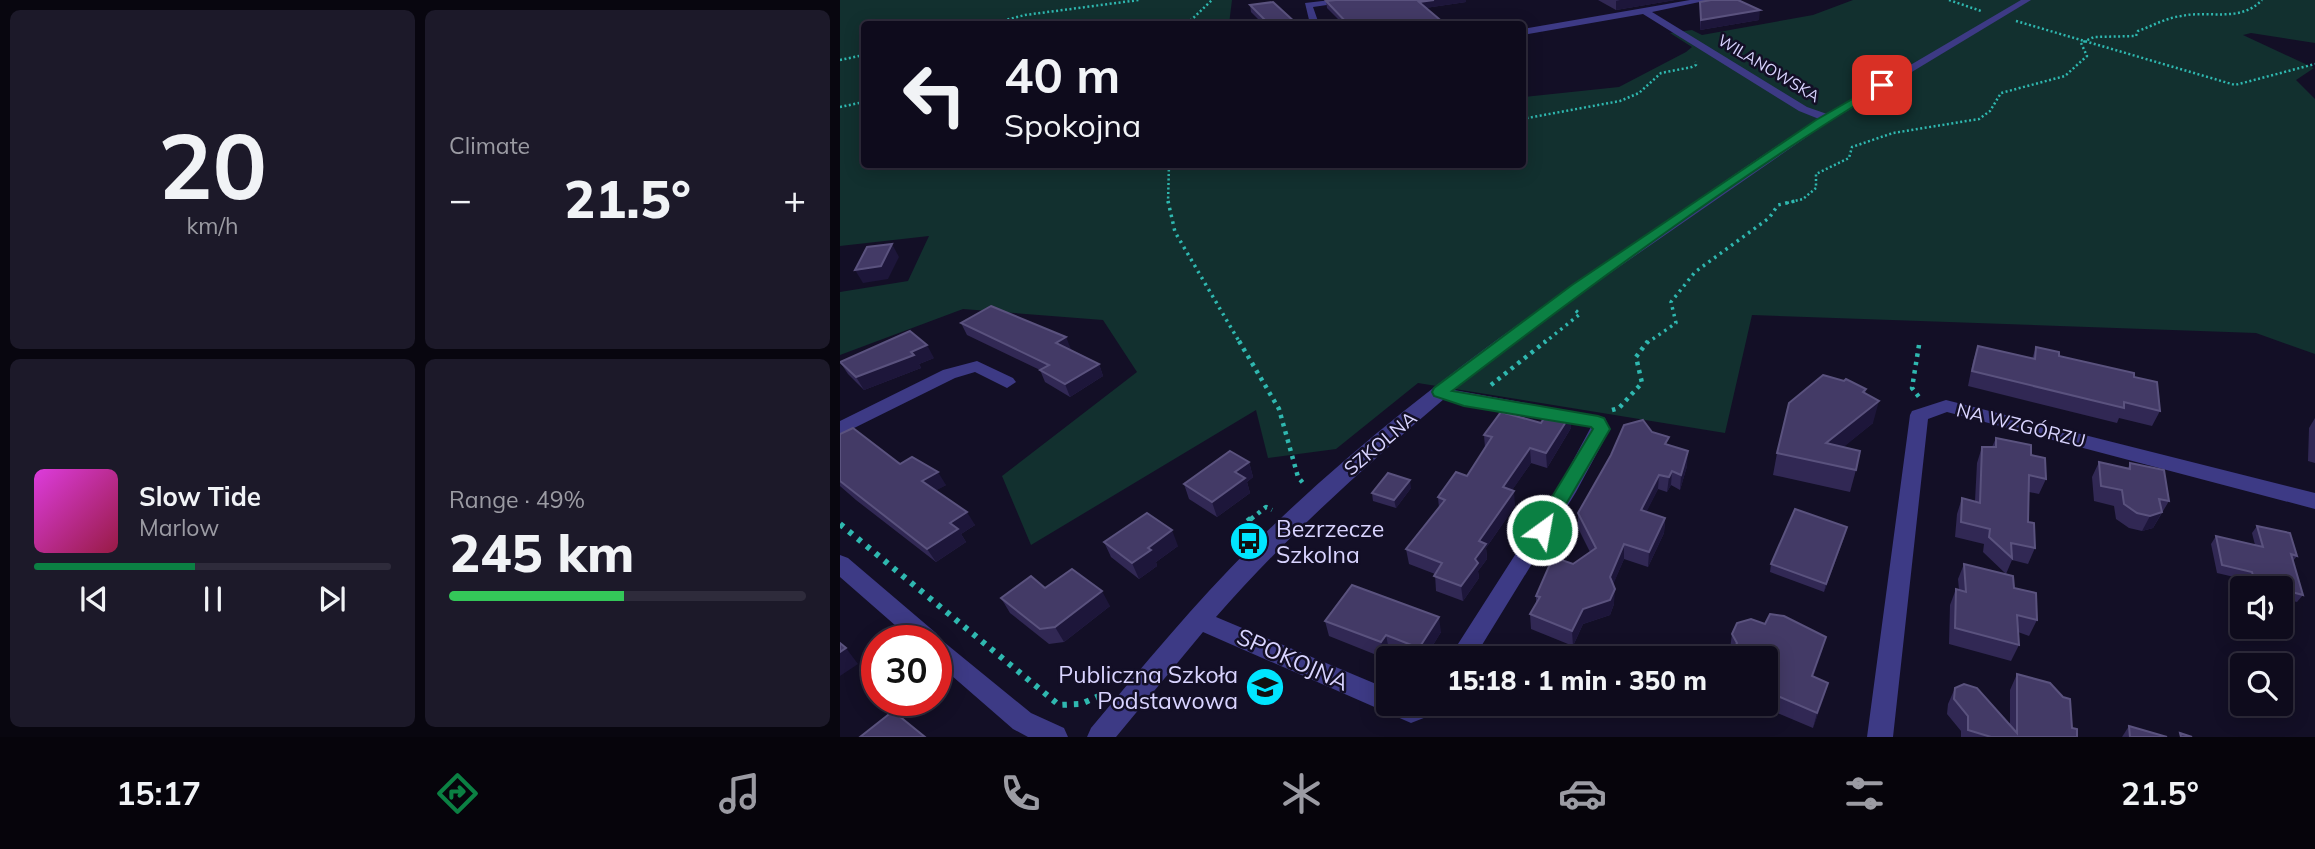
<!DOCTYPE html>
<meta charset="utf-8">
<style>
body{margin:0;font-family:Mulish,sans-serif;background:#1c1929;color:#f1f3f6;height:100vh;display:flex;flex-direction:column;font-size:26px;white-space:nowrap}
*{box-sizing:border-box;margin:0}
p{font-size:23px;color:#9b9ba3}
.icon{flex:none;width:38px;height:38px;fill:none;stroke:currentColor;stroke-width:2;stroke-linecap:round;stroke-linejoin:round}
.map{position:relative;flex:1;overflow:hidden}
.details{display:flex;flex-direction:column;gap:10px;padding:10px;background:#08060f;width:840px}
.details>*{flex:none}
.guide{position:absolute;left:21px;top:21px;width:665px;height:147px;border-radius:7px;box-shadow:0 4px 18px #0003,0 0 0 2px #2e2b3b;background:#0e0b1c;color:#f1f3f6;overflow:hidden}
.controls{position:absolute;left:1390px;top:576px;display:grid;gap:14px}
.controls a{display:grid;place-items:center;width:63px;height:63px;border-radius:7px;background:#0e0b1c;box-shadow:0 4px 18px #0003,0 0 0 2px #2e2b3b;font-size:35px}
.speed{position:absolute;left:21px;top:625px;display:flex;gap:14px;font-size:35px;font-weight:700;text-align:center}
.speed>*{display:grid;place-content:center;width:91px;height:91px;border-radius:50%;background:#0e0b1c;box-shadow:0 4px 18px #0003,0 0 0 2px #2e2b3b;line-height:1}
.speed .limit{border:10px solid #d22;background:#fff;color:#111}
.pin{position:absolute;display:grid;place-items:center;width:60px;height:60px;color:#fff;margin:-30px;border-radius:14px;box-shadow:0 4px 10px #0006}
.me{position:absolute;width:77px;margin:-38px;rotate:32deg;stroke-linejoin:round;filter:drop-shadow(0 0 5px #0008)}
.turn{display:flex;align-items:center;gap:24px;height:147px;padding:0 28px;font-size:32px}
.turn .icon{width:91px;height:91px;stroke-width:2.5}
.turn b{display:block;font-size:49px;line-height:60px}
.big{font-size:52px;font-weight:800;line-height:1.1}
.details .tile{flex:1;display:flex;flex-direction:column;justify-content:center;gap:10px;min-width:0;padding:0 24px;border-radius:10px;background:#1c1929}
.details .dial{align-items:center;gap:0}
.dial b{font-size:91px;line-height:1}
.song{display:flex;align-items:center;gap:21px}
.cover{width:84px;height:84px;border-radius:10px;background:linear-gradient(135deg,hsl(300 70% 55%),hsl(340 70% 35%))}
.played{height:7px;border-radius:4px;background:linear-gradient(90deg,#0b8043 45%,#2e2b3b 45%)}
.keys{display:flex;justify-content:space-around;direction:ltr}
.heat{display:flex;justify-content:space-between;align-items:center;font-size:38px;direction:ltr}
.charge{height:10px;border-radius:5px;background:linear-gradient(90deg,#34c759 49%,#2e2b3b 0)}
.details .tiles{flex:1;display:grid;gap:10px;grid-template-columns:repeat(2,1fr)}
.trip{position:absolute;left:536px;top:646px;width:402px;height:70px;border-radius:7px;background:#0e0b1c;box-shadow:0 4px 18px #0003,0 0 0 2px #2e2b3b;font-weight:800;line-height:70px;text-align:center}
.tabs{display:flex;height:112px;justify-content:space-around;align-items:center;background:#06040b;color:#9b9ba3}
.tabs .icon{width:49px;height:49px}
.tabs .current{color:#0b8043}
.tabs b{font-size:32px;color:#f1f3f6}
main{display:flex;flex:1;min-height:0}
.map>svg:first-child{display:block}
.green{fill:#12302f}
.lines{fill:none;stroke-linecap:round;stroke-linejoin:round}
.path-far3{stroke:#2fb8b0;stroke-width:2.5;stroke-dasharray:2 2.5;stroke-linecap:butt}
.path-far2{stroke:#2fb8b0;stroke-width:3.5;stroke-dasharray:2.5 4.5;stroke-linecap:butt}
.path-far1{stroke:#2fb8b0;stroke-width:4.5;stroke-dasharray:3.5 5;stroke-linecap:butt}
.path{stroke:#2fb8b0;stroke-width:6;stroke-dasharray:4.5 7;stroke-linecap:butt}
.minor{fill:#3d3a85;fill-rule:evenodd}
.wall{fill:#312854}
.shaded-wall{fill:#1d163a}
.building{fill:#433a66;stroke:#5a527e;stroke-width:2}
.route{fill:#0b8043;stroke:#07532c;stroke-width:2}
.labels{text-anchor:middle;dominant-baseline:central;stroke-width:5;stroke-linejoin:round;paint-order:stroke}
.far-street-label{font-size:16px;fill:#d9d4ff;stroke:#130f26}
.street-label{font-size:19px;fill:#d9d4ff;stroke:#130f26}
.near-poi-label{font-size:23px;fill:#d9d4ff;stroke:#130f26;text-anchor:start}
.near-street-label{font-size:23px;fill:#d9d4ff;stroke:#130f26}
</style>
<main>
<section class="details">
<div class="tiles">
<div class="tile dial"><b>20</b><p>km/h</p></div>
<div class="tile"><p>Climate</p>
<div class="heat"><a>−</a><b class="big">21.5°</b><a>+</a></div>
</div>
<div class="tile">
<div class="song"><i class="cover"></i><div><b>Slow Tide</b><p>Marlow</p></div></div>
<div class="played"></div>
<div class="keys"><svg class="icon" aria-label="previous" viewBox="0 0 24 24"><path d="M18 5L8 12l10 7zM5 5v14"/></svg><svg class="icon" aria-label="pause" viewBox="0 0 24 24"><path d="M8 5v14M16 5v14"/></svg><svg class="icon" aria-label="next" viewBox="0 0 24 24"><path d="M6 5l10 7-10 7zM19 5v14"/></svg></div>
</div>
<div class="tile"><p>Range · 49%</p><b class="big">245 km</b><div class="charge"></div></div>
</div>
</section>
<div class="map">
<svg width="1475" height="737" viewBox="0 0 1475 737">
<rect width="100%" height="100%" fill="#130f26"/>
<path class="green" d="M 0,0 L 392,0 L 389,24 L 24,24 L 24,164 L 682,164 L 683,97 L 779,87 L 846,52 L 852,47 L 830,33 L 852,30 L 862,35 L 973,15 L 1013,0 L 1475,0 L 1475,43 L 1411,33 L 1403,35 L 1474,68 L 1456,80 L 1475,99 L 1475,354 L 1416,333 L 912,315 L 885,433 L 578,383 L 496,449 L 428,458 L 416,410 L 191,545 L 162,476 L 297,372 L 263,320 L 123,309 L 0,355 L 0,292 L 68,281 L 89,236 L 0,246 Z"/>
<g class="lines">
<g class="path-far3">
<path d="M 1109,0 L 1141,11"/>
<path d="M 1176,21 L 1395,85 L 1475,64"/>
<path d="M 150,24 L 185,15 L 299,0"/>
<path d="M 347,24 L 372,0"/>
<path d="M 0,60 L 24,55"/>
<path d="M 0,107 L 24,102"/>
<path d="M 682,119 L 780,101 L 799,93 L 821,73 L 852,67 L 856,65 L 855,62"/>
<path d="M 328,203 L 329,164"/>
<path d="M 947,203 L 963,199 L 976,188 L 976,174 L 1009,158 L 1012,147 L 1053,133 L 1139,119 L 1150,111 L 1161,93 L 1225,76 L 1247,56 L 1241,43 L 1254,37 L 1296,36 L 1298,31 C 1312,26 1326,18 1341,16 C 1369,10 1400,23 1422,0"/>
</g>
<g class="path-far2">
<path d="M 328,201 L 335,232 L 400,343"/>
<path d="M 704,343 L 740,314 L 735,310"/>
<path d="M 807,343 L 836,323 L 831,302 L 855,272 L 929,218 L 938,205 L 955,201"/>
</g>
<g class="path-far1">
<path d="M 399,341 L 439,409 L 458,477 L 463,483"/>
<path d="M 1079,345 L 1072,388 L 1079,397"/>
<path d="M 651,385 L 706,341"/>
<path d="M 772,410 L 779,408 L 802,383 L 796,357 L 808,341"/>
<path d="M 411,519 L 426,507 L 432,510"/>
</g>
<g class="path">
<path d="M 0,524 L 219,705 L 241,704 L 261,695"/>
<path d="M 409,535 L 399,528 L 413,517"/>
</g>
<g class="minor">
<path d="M 491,0 L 521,0 L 473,7 L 479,24 L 470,24 L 465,3 Z"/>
<path d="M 850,0 L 869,0 L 812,12 L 967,107 L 987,114 L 1181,0 L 1191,0 L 984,125 L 724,305 L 614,390 L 758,416 L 765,418 L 770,429 L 736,492 L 634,658 L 609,658 L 721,483 L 751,427 L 624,406 L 604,399 C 523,468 446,537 376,617 L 548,689 L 548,704 L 603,704 L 599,712 L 571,723 L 363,632 L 276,737 L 247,737 L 251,728 C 303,666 355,603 412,546 C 534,425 674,324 816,229 C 870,192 923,153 979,119 L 959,111 L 803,14 L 682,35 L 682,29 Z"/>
<path d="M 137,361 L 173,378 L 176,382 L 167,388 L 135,372 L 115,378 L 0,435 L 0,421 L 103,370 Z"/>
<path d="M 1106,400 L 1475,493 L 1475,509 L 1107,412 L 1088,419 L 1053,737 L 1027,737 L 1070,415 L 1072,411 Z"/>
<path d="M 0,555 L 8,558 L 96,633 L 99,638 L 191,713 L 224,728 L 228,737 L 188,737 L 173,729 L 96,662 L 96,640 L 72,640 L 0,577 Z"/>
</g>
</g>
<g class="wall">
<path d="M 496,0 L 626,0 L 626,2 L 585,8 L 605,24 L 503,24 L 487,8 L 486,1 Z"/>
<path d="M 758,0 L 835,0 L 776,10 Z"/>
<path d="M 860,2 L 919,20 L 860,30 Z"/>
<path d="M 410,5 L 457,24 L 423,24 L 411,12 Z"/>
<path d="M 121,323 L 226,337 L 230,350 L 259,364 L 263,376 L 230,397 L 205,382 L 200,370 L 127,335 Z"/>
<path d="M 1138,346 L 1192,359 L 1196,347 L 1219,356 L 1294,377 L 1320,411 L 1312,426 L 1279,418 L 1277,423 L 1128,386 L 1133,361 Z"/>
<path d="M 94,358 L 79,364 L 81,368 L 24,390 L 8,374 L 0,362 Z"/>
<path d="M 1026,389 L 1025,394 L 1033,423 L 1003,447 L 1016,470 L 1010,492 L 933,475 L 937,453 Z"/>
<path d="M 1475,418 L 1475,463 L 1468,461 L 1469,428 Z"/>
<path d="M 701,423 L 731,428 L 707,468 L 691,463 L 672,490 L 675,506 L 646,548 L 647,559 L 638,571 L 639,578 L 623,601 L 596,591 L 595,574 L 569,564 L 566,549 L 599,508 L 598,497 L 627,476 L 645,448 L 644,435 Z"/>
<path d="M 812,432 L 828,445 L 847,466 L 840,490 L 831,485 L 827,492 L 818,489 L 806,512 L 825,518 L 824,533 L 808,567 L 784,559 L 773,584 L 774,604 L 770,615 L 743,624 L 733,646 L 691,629 L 690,614 L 696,603 L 696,596 L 733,564 L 750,552 L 738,528 L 738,513 Z"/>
<path d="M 0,434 L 106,485 L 96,490 L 135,525 L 121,534 L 126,542 L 96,562 L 16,500 L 0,486 Z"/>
<path d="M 1156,438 L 1191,455 L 1206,479 L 1199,494 L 1189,492 L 1188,522 L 1195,548 L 1188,564 L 1172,560 L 1166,574 L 1143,552 L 1144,544 L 1115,537 L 1117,514 L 1122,498 L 1135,501 L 1137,463 L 1142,447 L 1152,447 Z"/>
<path d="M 409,462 L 413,477 L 407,482 L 410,493 L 377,517 L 349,499 L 344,484 Z"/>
<path d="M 1259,462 L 1288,468 L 1290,463 L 1329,501 L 1313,528 L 1302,531 L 1289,528 L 1276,519 L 1274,506 L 1254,501 L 1252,477 Z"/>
<path d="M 571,488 L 556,508 L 533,501 L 532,493 Z"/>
<path d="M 1417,526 L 1457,556 L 1453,561 L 1463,595 L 1457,602 L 1440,598 L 1440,588 L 1409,588 L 1407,580 L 1377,573 L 1371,544 L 1376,536 L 1415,545 L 1412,533 Z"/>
<path d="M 1005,535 L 984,592 L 930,572 L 931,564 Z"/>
<path d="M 264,542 L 338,546 L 316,562 L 317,566 L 299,579 L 271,557 Z"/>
<path d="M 1124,564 L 1197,620 L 1189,636 L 1178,632 L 1179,645 L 1171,661 L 1109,644 L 1110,605 L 1116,589 L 1119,590 L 1118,579 Z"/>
<path d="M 205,588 L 270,606 L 224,642 L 209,644 L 170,613 L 161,598 Z"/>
<path d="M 485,621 L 601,632 L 585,658 L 568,658 L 549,650 L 544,658 L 489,636 Z"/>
<path d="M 925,624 L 986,637 L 973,677 L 988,683 L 973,728 L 916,704 L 926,704 L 926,658 L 892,654 L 890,649 L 892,634 Z"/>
<path d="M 1177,674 L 1232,728 L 1237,737 L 1121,737 L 1121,731 L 1107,714 L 1108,704 L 1115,688 L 1170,724 L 1170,690 Z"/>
<path d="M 1289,726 L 1327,737 L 1282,737 Z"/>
</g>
<g class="shaded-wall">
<path d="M 594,0 L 626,0 L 626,2 L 579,9 L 579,2 Z"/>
<path d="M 780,0 L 835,0 L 776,10 L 776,1 Z"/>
<path d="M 920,10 L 919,20 L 860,30 L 861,20 Z"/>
<path d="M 547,20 L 548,24 L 508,24 Z"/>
<path d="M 52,244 L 59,257 L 48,279 L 23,283 L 15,270 Z"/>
<path d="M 226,337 L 231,349 L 221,355 L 216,343 Z"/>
<path d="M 87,345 L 94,358 L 79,364 L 81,368 L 24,390 L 16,377 Z"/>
<path d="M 259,364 L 263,376 L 230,397 L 225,384 Z"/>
<path d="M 1039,401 L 1033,423 L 984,463 L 986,443 Z"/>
<path d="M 731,414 L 731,428 L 707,468 L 706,453 Z"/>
<path d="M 690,448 L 691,463 L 664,502 L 663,487 Z"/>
<path d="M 848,451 L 847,466 L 840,490 L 841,475 Z"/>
<path d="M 409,462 L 413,477 L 407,482 L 410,493 L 377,517 L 372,502 L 395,472 Z"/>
<path d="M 832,471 L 831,485 L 827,492 L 829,477 Z"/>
<path d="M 98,472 L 106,485 L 90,494 L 82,481 Z"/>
<path d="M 819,475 L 818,489 L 800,525 L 801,510 Z"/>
<path d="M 570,480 L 571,488 L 556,508 L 554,500 Z"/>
<path d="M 674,491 L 675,506 L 646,548 L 647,559 L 638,571 L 639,578 L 623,601 L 621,586 L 635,559 L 639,541 Z"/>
<path d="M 127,512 L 135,525 L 121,534 L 126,542 L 96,562 L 87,549 L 110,523 Z"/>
<path d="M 1322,512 L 1313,528 L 1302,531 L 1310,516 Z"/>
<path d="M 825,518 L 824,533 L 808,567 L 809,552 Z"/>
<path d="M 1007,527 L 1005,535 L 984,592 L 986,584 Z"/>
<path d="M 332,530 L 338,546 L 316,562 L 317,566 L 299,579 L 292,563 L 308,548 Z"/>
<path d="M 784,544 L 784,559 L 770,592 L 770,577 Z"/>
<path d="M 775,589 L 774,604 L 770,615 L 743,624 L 733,646 L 732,631 L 743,609 Z"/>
<path d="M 262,591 L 270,606 L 224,642 L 215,627 Z"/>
<path d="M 599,617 L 601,632 L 585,658 L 580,658 L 579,648 Z"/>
<path d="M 546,635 L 549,650 L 544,658 L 541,642 Z"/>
<path d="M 986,637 L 982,652 L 968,692 L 972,676 Z"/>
<path d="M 6,648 L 18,664 L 0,676 L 0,652 Z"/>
<path d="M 988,683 L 984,698 L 973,728 L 977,713 Z"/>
</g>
<g class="building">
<path d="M 496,0 L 594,0 L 579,2 L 605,24 L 548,24 L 547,20 L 508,24 L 486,1 Z"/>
<path d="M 871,0 L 898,0 L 920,10 L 861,20 L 860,2 Z"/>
<path d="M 433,2 L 457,24 L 429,24 L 410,5 Z"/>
<path d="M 52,244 L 41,266 L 15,270 L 27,247 Z"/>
<path d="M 151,306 L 226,337 L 216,343 L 259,364 L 225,384 L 200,370 L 209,365 L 121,323 Z"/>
<path d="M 70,331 L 87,345 L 71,352 L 74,355 L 16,377 L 0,362 Z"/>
<path d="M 1138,346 L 1195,359 L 1196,347 L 1219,352 L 1219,356 L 1294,373 L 1294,377 L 1317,382 L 1320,411 L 1284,402 L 1284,408 L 1132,371 Z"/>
<path d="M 983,375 L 1004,381 L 1006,379 L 1026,389 L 1023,392 L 1039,401 L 986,443 L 1020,451 L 1016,470 L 937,453 L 949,403 Z"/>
<path d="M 710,409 L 731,414 L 706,453 L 690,448 L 663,487 L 674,491 L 639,541 L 646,544 L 635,559 L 638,563 L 621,586 L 594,576 L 602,563 L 566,549 L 605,500 L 598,497 L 616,472 L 627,476 L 652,437 L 644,435 L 661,412 L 701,423 Z"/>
<path d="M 803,420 L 812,432 L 829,437 L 825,444 L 848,451 L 841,475 L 832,471 L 829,477 L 819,475 L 801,510 L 825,518 L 809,552 L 784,544 L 770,577 L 775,589 L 770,600 L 743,609 L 732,631 L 690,614 L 700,597 L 696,596 L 713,557 L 733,564 L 756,548 L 738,513 L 771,455 L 784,425 Z"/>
<path d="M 13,428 L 60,464 L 72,457 L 98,472 L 82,481 L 127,512 L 110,523 L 118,529 L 87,549 L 0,481 L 0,434 Z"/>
<path d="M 1156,438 L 1191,445 L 1191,455 L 1205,458 L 1206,479 L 1189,475 L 1188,522 L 1194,523 L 1195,548 L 1171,543 L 1172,558 L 1149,537 L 1150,529 L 1121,522 L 1122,498 L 1140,503 L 1142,447 L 1156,447 Z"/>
<path d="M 390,451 L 409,462 L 395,472 L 405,478 L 372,502 L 344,484 Z"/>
<path d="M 1259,462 L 1290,469 L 1290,463 L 1324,470 L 1329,501 L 1319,499 L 1322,512 L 1310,516 L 1297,513 L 1284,504 L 1282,490 L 1261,486 Z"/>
<path d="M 548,473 L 570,480 L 554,500 L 532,493 Z"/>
<path d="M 955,509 L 1007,527 L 986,584 L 931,564 Z"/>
<path d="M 307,513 L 332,530 L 308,548 L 311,550 L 292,563 L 264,542 Z"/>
<path d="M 1417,526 L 1450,533 L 1457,556 L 1451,554 L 1463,595 L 1440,589 L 1440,588 L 1415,583 L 1412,572 L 1382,565 L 1376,536 L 1423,547 Z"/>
<path d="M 1124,564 L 1173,576 L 1174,588 L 1196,593 L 1197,620 L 1177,615 L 1179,645 L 1115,628 L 1116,589 L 1126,592 Z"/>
<path d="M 232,569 L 262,591 L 215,627 L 200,629 L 161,598 L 191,576 L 205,588 Z"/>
<path d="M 512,585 L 599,617 L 579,648 L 546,635 L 541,642 L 485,621 Z"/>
<path d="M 930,614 L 944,616 L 986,637 L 972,676 L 988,683 L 977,713 L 926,691 L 926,658 L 890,658 L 897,643 L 892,634 L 897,623 L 911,619 L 925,624 Z"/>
<path d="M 0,643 L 6,648 L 0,652 Z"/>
<path d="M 1177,674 L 1210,683 L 1223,697 L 1230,699 L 1232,728 L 1237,729 L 1237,737 L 1151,737 L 1128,730 L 1128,716 L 1114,699 L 1115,688 L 1124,684 L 1137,688 L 1177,733 Z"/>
<path d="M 53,711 L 85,737 L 20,737 Z"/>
<path d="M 1289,726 L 1327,737 L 1290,737 Z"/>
<path d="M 1340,733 L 1352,737 L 1341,737 Z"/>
</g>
<path class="route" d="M 1042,82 L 1047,85 L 1045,87 C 895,178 752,284 612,391 L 758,416 L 764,418 L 770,429 L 708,535 L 702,537 L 695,535 L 692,530 L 753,429 L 751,427 L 624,406 L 594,396 L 592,392 L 594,388 L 732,285 L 976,120 Z"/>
<defs>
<g id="bus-disc" transform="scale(2.0125)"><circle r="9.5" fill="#00e5ff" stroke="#130f26"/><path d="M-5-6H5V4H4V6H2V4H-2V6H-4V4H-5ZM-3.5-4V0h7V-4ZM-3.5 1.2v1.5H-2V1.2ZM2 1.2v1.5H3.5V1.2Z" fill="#111"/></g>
<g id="school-disc" transform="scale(2.0125)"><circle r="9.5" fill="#00e5ff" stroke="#130f26"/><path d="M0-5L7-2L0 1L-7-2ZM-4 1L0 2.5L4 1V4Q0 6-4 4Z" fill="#111"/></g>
</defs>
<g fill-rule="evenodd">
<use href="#bus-disc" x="409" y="541"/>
<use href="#school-disc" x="425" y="687"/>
</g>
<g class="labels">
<g class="far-street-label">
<text transform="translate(929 68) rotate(31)">WILANOWSKA</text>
</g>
<g class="street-label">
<text transform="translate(1181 425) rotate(14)">NA WZGÓRZU</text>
<text transform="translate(540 443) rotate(-40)">SZKOLNA</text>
</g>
<g class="near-poi-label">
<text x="436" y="528">Bezrzecze<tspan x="436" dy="26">Szkolna</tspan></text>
<text x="398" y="674" text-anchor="end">Publiczna Szkoła<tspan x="398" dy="26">Podstawowa</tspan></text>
</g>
<g class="near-street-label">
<text transform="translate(453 659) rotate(24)">SPOKOJNA</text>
</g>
</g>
</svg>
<div class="controls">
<a><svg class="icon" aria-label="sound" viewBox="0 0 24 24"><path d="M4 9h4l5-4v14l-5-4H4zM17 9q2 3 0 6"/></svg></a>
<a><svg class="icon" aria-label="search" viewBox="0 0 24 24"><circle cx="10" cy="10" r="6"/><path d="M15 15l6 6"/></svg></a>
</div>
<div class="speed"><div class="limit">30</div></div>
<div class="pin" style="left:1042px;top:85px;background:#d93025"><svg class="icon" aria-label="arrive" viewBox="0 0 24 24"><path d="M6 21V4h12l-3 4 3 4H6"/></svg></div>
<svg class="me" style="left:702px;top:530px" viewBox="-20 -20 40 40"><circle r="17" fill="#0b8043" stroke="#fff" stroke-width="3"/><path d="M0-11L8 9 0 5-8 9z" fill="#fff"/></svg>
<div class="trip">15:18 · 1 min · 350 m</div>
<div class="guide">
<div class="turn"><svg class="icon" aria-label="left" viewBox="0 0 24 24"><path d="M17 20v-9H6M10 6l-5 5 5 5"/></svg><div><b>40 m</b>Spokojna</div></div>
</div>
</div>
</main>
<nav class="tabs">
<b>15:17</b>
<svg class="icon current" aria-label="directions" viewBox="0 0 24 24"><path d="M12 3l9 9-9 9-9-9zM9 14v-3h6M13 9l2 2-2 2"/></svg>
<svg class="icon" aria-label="music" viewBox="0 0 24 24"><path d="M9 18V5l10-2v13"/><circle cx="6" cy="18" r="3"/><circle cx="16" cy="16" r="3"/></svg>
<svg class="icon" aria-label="phone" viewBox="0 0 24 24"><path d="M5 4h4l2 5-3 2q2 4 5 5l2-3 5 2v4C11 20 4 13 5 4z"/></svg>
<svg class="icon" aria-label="climate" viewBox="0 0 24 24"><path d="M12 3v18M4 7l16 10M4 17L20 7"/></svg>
<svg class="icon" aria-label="car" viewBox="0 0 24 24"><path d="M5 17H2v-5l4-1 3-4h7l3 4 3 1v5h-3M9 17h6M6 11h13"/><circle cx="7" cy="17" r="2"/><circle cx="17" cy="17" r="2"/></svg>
<svg class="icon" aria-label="filters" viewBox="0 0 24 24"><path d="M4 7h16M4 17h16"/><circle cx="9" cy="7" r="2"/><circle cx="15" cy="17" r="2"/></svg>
<b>21.5°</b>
</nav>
